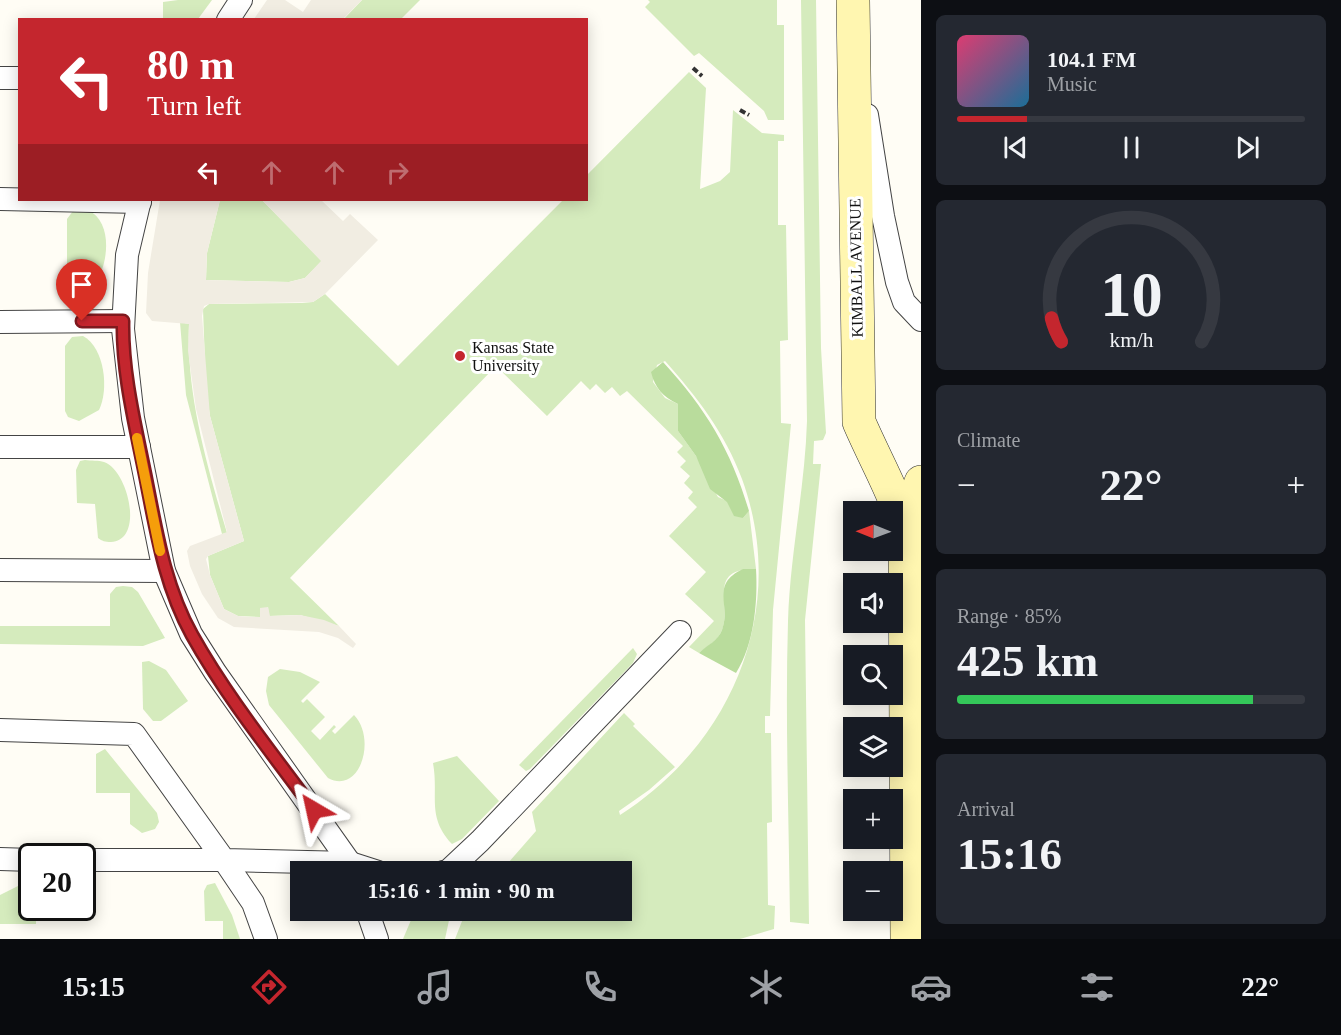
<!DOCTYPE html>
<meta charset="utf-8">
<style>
body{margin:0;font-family:"Times New Roman",serif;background:#242831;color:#f1f3f6;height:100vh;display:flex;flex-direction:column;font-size:22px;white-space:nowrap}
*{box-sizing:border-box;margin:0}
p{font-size:20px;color:#9ea1a6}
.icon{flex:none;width:33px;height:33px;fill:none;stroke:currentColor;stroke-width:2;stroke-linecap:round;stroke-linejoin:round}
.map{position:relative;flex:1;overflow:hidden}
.panel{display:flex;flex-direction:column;gap:15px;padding:15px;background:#0d0f14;width:420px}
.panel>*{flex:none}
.banner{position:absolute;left:18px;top:18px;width:570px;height:183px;border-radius:0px;box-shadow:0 3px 15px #0003;background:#c4262e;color:#fff;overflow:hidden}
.needle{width:39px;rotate:271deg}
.buttons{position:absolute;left:843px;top:501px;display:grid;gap:12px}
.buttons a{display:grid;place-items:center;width:60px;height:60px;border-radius:0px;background:#171b24;box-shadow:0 3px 15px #0003;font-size:30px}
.speed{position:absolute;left:18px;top:843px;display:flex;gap:12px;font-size:30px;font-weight:700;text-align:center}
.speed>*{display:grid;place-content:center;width:78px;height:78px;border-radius:50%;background:#171b24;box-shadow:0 3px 15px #0003;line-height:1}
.speed .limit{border:3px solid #111;border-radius:9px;background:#fff;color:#111}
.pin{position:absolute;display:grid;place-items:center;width:51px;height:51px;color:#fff;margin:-62px -26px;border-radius:50% 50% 50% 0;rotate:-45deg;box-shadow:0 0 6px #0007}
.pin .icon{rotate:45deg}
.me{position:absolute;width:66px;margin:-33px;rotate:324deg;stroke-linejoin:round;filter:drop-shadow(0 0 4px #0008)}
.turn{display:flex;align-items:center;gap:21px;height:126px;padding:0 30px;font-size:27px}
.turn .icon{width:78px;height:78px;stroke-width:2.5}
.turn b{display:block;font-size:42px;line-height:51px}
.lanes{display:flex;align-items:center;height:57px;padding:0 30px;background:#0003;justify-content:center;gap:30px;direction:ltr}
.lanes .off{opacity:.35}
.big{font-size:45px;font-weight:600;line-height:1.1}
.panel .tile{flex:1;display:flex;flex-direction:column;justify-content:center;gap:9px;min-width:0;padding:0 21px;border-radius:9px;background:#242831}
.panel .dial{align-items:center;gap:0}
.dial svg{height:156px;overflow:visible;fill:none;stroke:#363941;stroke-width:7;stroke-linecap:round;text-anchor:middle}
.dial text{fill:#f1f3f6;stroke:none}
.song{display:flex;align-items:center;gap:18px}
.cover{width:72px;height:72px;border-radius:9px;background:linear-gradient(135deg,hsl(340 70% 55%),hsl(200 70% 35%))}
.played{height:6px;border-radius:3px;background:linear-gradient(90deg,#c4262e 20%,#363941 20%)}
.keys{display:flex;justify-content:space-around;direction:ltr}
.heat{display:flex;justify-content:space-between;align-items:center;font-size:33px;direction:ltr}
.charge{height:9px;border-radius:4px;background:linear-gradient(90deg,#34c759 85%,#363941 0)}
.trip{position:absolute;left:290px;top:861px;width:342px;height:60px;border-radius:0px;background:#171b24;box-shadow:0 3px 15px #0003;font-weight:600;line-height:60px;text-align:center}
.dock{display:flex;height:96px;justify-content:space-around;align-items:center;background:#090b0e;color:#9ea1a6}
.dock .icon{width:42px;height:42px}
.dock .on{color:#c4262e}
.dock b{font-size:27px;color:#f1f3f6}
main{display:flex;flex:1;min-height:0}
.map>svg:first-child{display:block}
.green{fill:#d5ebbd}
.forest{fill:#b9dc9c}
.plaza{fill:#f1ede2}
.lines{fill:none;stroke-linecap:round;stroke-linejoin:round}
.service-casing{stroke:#444;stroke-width:24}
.secondary-casing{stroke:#333;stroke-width:34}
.path{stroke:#333;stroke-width:4;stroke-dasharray:6 3;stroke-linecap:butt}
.service{stroke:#fff;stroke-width:22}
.secondary{stroke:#fff6b0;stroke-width:33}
.route-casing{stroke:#7f191e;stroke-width:15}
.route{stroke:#c4262e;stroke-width:10}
.slow{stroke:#f59e0b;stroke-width:10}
.poi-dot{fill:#c4262e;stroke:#fff;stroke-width:2}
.labels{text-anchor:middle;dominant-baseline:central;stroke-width:6;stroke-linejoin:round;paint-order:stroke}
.street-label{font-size:16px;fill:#111;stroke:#fff}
.poi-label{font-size:16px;fill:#111;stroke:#fff;text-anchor:start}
</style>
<main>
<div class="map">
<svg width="921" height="939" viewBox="0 0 921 939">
<rect width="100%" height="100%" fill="#fffdf5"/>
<g class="green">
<path d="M 178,0 L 212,0 L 198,19 L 163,19 L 163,2 Z"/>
<path d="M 362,0 L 420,0 L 401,19 L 343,20 Z"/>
<path d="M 648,0 L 777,0 L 777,25 L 784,25 L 784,120 L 768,120 L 764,111 L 699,53 L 694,56 L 645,7 L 650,2 Z"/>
<path d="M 801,0 L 816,0 L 821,348 L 826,433 L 823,440 L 814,441 L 813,464 L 821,464 L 805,620 L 809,924 L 790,922 C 789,822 785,721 788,621 C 790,554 805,488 807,421 Z"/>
<path d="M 689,72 L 706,88 L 700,189 L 720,181 L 730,172 L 733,110 L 762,133 L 784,135 L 784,141 L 778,141 L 778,225 L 786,225 L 788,340 L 780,341 L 781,423 L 791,424 L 773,610 L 770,716 L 765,716 L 765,733 L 771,733 L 772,822 L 767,823 L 768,905 L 775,906 L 774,929 L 740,939 L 455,939 L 466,911 L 621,910 L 621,872 L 501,871 L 536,831 L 532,812 L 624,713 L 635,724 L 633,726 L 675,767 L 649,790 L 619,811 L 620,815 C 733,743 789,608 742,479 C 725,433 697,397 665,361 L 657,365 L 653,382 L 665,398 L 678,404 L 678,431 L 696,456 L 718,497 L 727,501 L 743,518 L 749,511 L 756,569 C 706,568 732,605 722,630 C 718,641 707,646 699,653 L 689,647 L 714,621 L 685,594 L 706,572 L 669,536 L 697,507 L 688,498 L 693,492 L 684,483 L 690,476 L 680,467 L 686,461 L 677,452 L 683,446 L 627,391 L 620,396 L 612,387 L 605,393 L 596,384 L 590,390 L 581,381 L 547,416 L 496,366 L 290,578 L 339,626 L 300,615 L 269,616 L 268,607 L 260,617 L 238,616 L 224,609 L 210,575 L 208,556 L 244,541 L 210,416 L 206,389 L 203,309 L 209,304 L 302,303 L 313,302 L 325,294 L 398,366 L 563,200 L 586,200 L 587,175 Z"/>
<path d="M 220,200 L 262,200 L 322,261 L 305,278 L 289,282 L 206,280 L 207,253 Z"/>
<path d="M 88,210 C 128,229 93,323 67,286 L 67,219 L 73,211 Z"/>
<path d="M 180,322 L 189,324 C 186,394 207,466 227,533 L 222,534 L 186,395 Z"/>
<path d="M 83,336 C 105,348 109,390 99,410 L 79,421 L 68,417 L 65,411 L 65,346 L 72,337 Z"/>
<path d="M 85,460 C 91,461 99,460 104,462 C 128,470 145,540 111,542 C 105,542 102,541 98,538 L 95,504 L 77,503 L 76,470 L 80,461 Z"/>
<path d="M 123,586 L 132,587 L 138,592 L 165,638 L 143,646 L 0,644 L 0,626 L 110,626 L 110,594 L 116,587 Z"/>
<path d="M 633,648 L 637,654 L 633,663 L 530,769 L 526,771 L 519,765 Z"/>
<path d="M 149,661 L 166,670 L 188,701 L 161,721 L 153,721 L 143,709 L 142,662 Z"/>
<path d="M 280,669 L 300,672 L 320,682 L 301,701 L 303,703 L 307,699 L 325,717 L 311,731 L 320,740 L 334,725 L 336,727 L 332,731 L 335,734 L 354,715 C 377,739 360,795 328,778 L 269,705 L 266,691 L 268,677 Z"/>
<path d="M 105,749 L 157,813 L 159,822 L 155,829 L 142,833 L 130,824 L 130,793 L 96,793 L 96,754 Z"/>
<path d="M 457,756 L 499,801 L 462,839 L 452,844 C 426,816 439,796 433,763 Z"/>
<path d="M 24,883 L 31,883 L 32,908 L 36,908 L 36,924 L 0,924 L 0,895 Z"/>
<path d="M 215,883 L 232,915 L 240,939 L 223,939 L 223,921 L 205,921 L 204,891 L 207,885 Z"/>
<path d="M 429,910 L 451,911 L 445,939 L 403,939 L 411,920 Z"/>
</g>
<g class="forest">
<path d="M 663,362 C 706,409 731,450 749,511 L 743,518 L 734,516 L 727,502 L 710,489 L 696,456 L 678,431 L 678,404 C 663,397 655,388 651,372 Z"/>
<path d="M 743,569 L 756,569 C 758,602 754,645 736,673 L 699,653 C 707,645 718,641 722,630 C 732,605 709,585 743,569 Z"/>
</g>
<g class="plaza">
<path d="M 267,0 L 285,0 L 303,12 L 311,0 L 362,0 L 343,19 L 254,19 Z"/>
<path d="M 160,200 L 220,200 L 207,253 L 206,280 L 289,282 L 305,278 L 321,261 L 262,200 L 321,200 L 343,221 L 350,214 L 378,240 L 325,294 L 313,302 L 209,304 L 204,306 L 202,316 L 210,416 L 244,541 L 208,556 L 206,559 L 210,575 L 224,609 L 238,616 L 250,617 L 260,617 L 260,608 L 268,607 L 270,616 L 300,615 L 324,620 L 339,626 L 356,644 L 353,648 L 338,638 L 319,632 L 234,627 L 218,618 L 202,594 L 190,566 L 187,551 L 190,546 L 227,532 L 196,409 L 188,351 L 189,324 L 152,321 L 146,313 L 148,273 Z"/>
</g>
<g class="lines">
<g class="service-casing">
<g id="service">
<path d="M 228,20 L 241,0"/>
<path d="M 0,78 L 20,78"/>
<path d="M 867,115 L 883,216 L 897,282 L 904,302 L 921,320"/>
<path d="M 0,199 L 140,202"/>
<path d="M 140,200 L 127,255 L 123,329 L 133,418 L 164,571 L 191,634 L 215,672 L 350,863 L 353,872"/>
<path d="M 0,322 L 123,321"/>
<path d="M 0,447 L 139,447"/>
<path d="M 0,570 L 164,571"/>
<path d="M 0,730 L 134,734 L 224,860 L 350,863 L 378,872"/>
<path d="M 0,859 L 32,860"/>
<path d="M 82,860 L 224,860 L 253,903 L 266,939"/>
<path d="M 443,872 L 448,871 L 480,841 L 680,632"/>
<path d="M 367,910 L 377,939"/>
</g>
</g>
<g class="secondary-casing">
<g id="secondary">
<path d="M 853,0 L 859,422 C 874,457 893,490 905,526"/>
<path d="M 907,939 L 905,526 L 921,482"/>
</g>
</g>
<g class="path">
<path d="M 693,68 L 702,76"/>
<path d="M 740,110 L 749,115"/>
</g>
<use href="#service" class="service"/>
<use href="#secondary" class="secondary"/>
</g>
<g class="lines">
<g class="route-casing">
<path id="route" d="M 82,321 L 123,321 C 122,372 135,424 145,474 C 156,529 164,585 192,635 C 226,696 272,753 314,810"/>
</g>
<use href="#route" class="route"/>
<path class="slow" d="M 137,438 L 160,551"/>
</g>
<circle class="poi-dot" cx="460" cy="356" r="6"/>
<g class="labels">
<g class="street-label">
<text transform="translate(856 268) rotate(-91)">KIMBALL AVENUE</text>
</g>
<g class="poi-label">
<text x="472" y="347">Kansas State<tspan x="472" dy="18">University</tspan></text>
</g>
</g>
</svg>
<div class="buttons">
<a><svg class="needle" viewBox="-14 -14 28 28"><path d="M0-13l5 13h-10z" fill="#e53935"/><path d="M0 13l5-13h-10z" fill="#9ea1a6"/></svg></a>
<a><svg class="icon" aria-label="sound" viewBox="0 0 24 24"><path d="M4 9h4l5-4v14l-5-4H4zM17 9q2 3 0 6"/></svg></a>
<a><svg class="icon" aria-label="search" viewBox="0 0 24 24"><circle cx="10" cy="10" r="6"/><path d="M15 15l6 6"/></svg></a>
<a><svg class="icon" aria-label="layers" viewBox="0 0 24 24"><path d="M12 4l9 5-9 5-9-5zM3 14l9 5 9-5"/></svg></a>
<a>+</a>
<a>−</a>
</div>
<div class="speed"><div class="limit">20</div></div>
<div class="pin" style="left:82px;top:321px;background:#d93025"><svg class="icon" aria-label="arrive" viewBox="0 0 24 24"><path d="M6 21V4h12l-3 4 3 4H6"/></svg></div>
<svg class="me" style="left:314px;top:810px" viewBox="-20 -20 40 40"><path d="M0-17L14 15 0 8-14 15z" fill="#c4262e" stroke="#fff" stroke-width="4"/></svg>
<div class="trip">15:16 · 1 min · 90 m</div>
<div class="banner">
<div class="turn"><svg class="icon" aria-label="left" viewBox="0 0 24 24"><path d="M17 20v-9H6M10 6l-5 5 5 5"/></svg><div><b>80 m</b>Turn left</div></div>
<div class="lanes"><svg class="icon" aria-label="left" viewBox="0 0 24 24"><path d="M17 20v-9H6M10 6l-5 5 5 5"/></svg><svg class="icon off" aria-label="ahead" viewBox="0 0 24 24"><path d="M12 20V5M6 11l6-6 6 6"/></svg><svg class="icon off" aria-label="ahead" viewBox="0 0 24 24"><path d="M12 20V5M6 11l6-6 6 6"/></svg><svg class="icon off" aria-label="right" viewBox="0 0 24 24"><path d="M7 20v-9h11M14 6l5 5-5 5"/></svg></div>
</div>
</div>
<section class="panel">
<div class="tile">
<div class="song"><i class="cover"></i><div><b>104.1 FM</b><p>Music</p></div></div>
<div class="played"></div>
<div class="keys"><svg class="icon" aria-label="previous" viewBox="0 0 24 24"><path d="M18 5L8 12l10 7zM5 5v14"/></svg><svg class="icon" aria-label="pause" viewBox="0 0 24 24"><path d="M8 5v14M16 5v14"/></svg><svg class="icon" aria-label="next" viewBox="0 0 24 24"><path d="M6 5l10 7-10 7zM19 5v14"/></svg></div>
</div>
<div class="tile dial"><svg viewBox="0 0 100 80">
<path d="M14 69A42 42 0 1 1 86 69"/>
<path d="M14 69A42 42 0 0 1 9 57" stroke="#c4262e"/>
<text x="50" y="56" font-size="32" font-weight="700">10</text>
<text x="50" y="72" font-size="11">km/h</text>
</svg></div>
<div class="tile"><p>Climate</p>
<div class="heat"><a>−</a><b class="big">22°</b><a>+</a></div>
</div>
<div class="tile"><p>Range · 85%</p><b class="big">425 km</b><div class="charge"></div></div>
<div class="tile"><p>Arrival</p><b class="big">15:16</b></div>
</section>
</main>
<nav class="dock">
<b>15:15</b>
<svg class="icon on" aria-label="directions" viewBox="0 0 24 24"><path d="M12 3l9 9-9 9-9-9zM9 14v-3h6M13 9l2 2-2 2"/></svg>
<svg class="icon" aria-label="music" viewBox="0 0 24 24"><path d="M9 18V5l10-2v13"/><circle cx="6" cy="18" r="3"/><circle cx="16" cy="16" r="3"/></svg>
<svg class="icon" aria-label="phone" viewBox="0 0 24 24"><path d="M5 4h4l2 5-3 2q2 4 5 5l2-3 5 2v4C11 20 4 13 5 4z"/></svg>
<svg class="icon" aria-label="climate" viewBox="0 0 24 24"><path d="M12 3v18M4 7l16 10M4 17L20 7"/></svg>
<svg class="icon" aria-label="car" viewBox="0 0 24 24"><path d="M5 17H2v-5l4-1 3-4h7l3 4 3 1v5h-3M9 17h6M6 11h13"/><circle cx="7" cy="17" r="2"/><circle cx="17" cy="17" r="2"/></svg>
<svg class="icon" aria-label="filters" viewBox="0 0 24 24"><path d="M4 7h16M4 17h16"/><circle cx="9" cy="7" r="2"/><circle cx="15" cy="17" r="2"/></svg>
<b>22°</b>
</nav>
